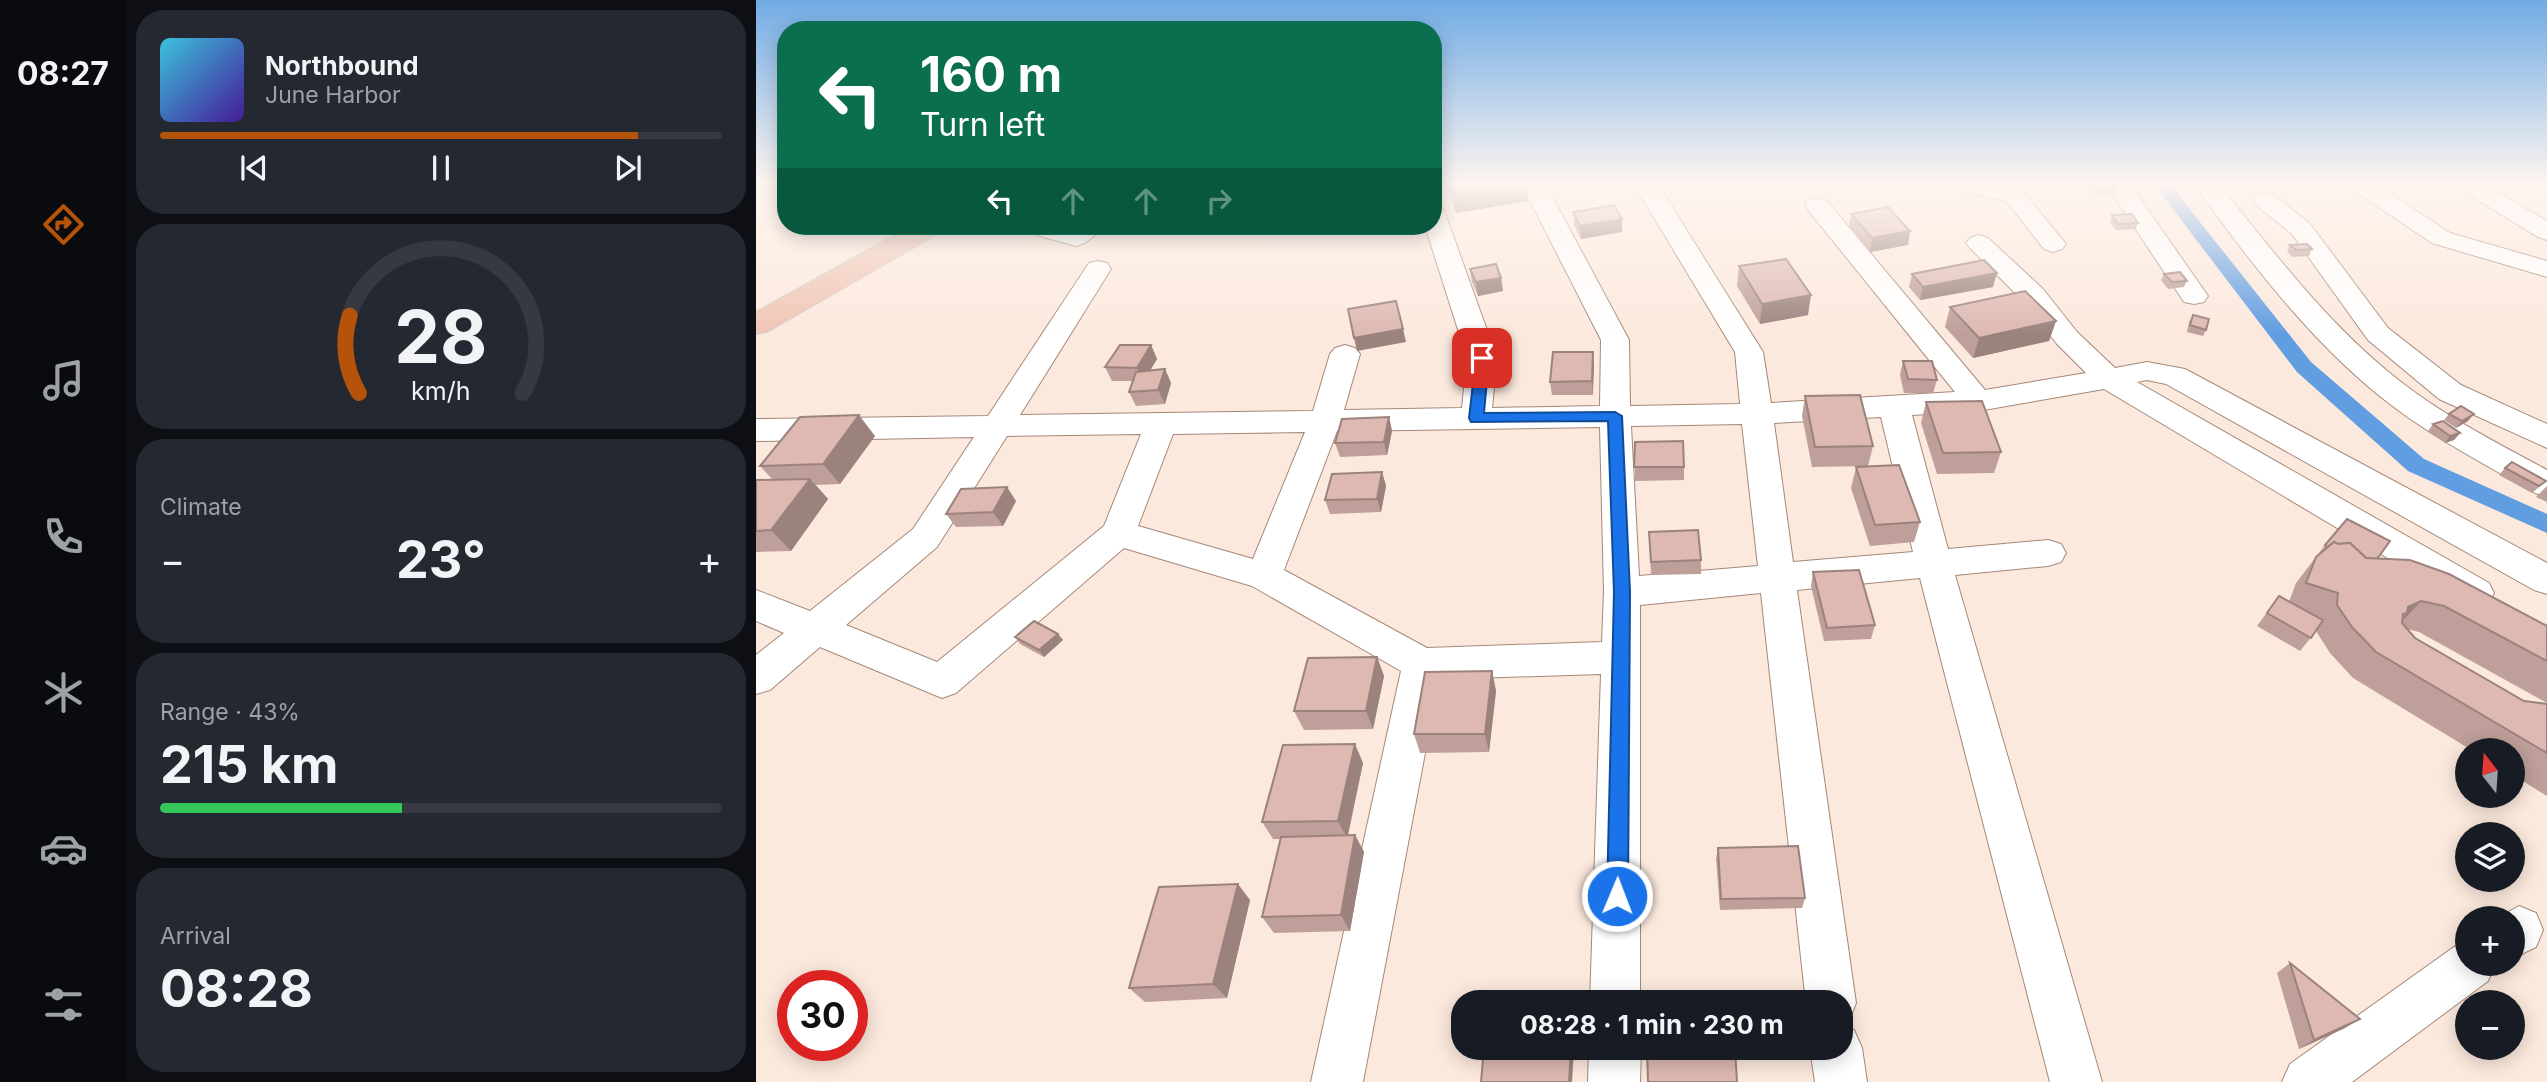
<!DOCTYPE html>
<meta charset="utf-8">
<style>
body{margin:0;font-family:Inter,sans-serif;background:#242831;color:#f1f3f6;height:100vh;display:flex;flex-direction:column;font-size:26px;white-space:nowrap}
*{box-sizing:border-box;margin:0}
p{font-size:23px;color:#9ea1a6}
.icon{flex:none;width:38px;height:38px;fill:none;stroke:currentColor;stroke-width:2;stroke-linecap:round;stroke-linejoin:round}
.map{position:relative;flex:1;overflow:hidden}
.panel{display:flex;flex-direction:column;gap:10px;padding:10px;background:#0d0f14;width:630px}
.panel>*{flex:none}
.banner{position:absolute;left:21px;top:21px;width:665px;height:214px;border-radius:28px;box-shadow:0 4px 18px #0003;background:#0b6e4f;color:#fff;overflow:hidden}
.needle{width:46px;rotate:343deg}
.controls{position:absolute;left:1699px;top:738px;display:grid;gap:14px}
.controls a{display:grid;place-items:center;width:70px;height:70px;border-radius:50%;background:#171b24;box-shadow:0 4px 18px #0003;font-size:35px}
.speed{position:absolute;left:21px;top:970px;display:flex;gap:14px;font-size:35px;font-weight:700;text-align:center}
.speed>*{display:grid;place-content:center;width:91px;height:91px;border-radius:50%;background:#171b24;box-shadow:0 4px 18px #0003;line-height:1}
.speed .limit{border:10px solid #d22;background:#fff;color:#111}
.pin{position:absolute;display:grid;place-items:center;width:60px;height:60px;color:#fff;margin:-30px;border-radius:14px;box-shadow:0 4px 10px #0006}
.me{position:absolute;width:77px;margin:-38px;rotate:1deg;stroke-linejoin:round;filter:drop-shadow(0 0 5px #0008)}
.turn{display:flex;align-items:center;gap:24px;height:147px;padding:0 28px;font-size:32px}
.turn .icon{width:91px;height:91px;stroke-width:2.5}
.turn b{display:block;font-size:49px;line-height:60px}
.lanes{display:flex;align-items:center;height:66px;padding:0 28px;background:#0003;justify-content:center;gap:35px;direction:ltr}
.lanes .off{opacity:.35}
.big{font-size:52px;font-weight:700;line-height:1.1}
.panel .tile{flex:1;display:flex;flex-direction:column;justify-content:center;gap:10px;min-width:0;padding:0 24px;border-radius:28px;background:#242831}
.panel .dial{align-items:center;gap:0}
.dial svg{height:182px;overflow:visible;fill:none;stroke:#363941;stroke-width:7;stroke-linecap:round;text-anchor:middle}
.dial text{fill:#f1f3f6;stroke:none}
.song{display:flex;align-items:center;gap:21px}
.cover{width:84px;height:84px;border-radius:10px;background:linear-gradient(135deg,hsl(190 70% 55%),hsl(260 70% 35%))}
.played{height:7px;border-radius:4px;background:linear-gradient(90deg,#b45309 85%,#363941 85%)}
.keys{display:flex;justify-content:space-around;direction:ltr}
.heat{display:flex;justify-content:space-between;align-items:center;font-size:38px;direction:ltr}
.charge{height:10px;border-radius:5px;background:linear-gradient(90deg,#34c759 43%,#363941 0)}
.trip{position:absolute;left:695px;top:990px;width:402px;height:70px;border-radius:28px;background:#171b24;box-shadow:0 4px 18px #0003;font-weight:700;line-height:70px;text-align:center}
main{display:flex;flex:1;min-height:0}
.tab-bar{display:flex;flex-direction:column;width:126px;justify-content:space-around;align-items:center;background:#090b0e;color:#9ea1a6}
.tab-bar .icon{width:49px;height:49px}
.tab-bar .selected{color:#b45309}
.tab-bar b{font-size:32px;color:#f1f3f6}
.map>svg:first-child{display:block}
.lines{fill:none;stroke-linecap:round;stroke-linejoin:round}
.canal{fill:#609de1;fill-rule:evenodd}
.minor-casing{stroke:#a58877;stroke-width:2}
.major-casing{stroke:#d1cfce;stroke-width:2}
.minor{fill:#fff;fill-rule:evenodd}
.major{fill:#efc5b4;fill-rule:evenodd}
.wall{fill:#be9f99}
.shaded-wall{fill:#9b827d}
.building{fill:#ddb9b2;stroke:#9b827d;stroke-width:2}
.route{fill:#1a73e8;stroke:#114b97;stroke-width:2}
</style>
<main>
<nav class="tab-bar">
<b>08:27</b>
<svg class="icon selected" aria-label="directions" viewBox="0 0 24 24"><path d="M12 3l9 9-9 9-9-9zM9 14v-3h6M13 9l2 2-2 2"/></svg>
<svg class="icon" aria-label="music" viewBox="0 0 24 24"><path d="M9 18V5l10-2v13"/><circle cx="6" cy="18" r="3"/><circle cx="16" cy="16" r="3"/></svg>
<svg class="icon" aria-label="phone" viewBox="0 0 24 24"><path d="M5 4h4l2 5-3 2q2 4 5 5l2-3 5 2v4C11 20 4 13 5 4z"/></svg>
<svg class="icon" aria-label="climate" viewBox="0 0 24 24"><path d="M12 3v18M4 7l16 10M4 17L20 7"/></svg>
<svg class="icon" aria-label="car" viewBox="0 0 24 24"><path d="M5 17H2v-5l4-1 3-4h7l3 4 3 1v5h-3M9 17h6M6 11h13"/><circle cx="7" cy="17" r="2"/><circle cx="17" cy="17" r="2"/></svg>
<svg class="icon" aria-label="filters" viewBox="0 0 24 24"><path d="M4 7h16M4 17h16"/><circle cx="9" cy="7" r="2"/><circle cx="15" cy="17" r="2"/></svg>
</nav>
<section class="panel">
<div class="tile">
<div class="song"><i class="cover"></i><div><b>Northbound</b><p>June Harbor</p></div></div>
<div class="played"></div>
<div class="keys"><svg class="icon" aria-label="previous" viewBox="0 0 24 24"><path d="M18 5L8 12l10 7zM5 5v14"/></svg><svg class="icon" aria-label="pause" viewBox="0 0 24 24"><path d="M8 5v14M16 5v14"/></svg><svg class="icon" aria-label="next" viewBox="0 0 24 24"><path d="M6 5l10 7-10 7zM19 5v14"/></svg></div>
</div>
<div class="tile dial"><svg viewBox="0 0 100 80">
<path d="M14 69A42 42 0 1 1 86 69"/>
<path d="M14 69A42 42 0 0 1 10 35" stroke="#b45309"/>
<text x="50" y="56" font-size="32" font-weight="700">28</text>
<text x="50" y="72" font-size="11">km/h</text>
</svg></div>
<div class="tile"><p>Climate</p>
<div class="heat"><a>−</a><b class="big">23°</b><a>+</a></div>
</div>
<div class="tile"><p>Range · 43%</p><b class="big">215 km</b><div class="charge"></div></div>
<div class="tile"><p>Arrival</p><b class="big">08:28</b></div>
</section>
<div class="map">
<svg width="1791" height="1082" viewBox="0 0 1791 1082">
<rect width="100%" height="100%" fill="#fce9dd"/>
<g class="lines">
<path class="canal" d="M 1397,183 L 1413,183 L 1555,362 L 1668,459 L 1791,514 L 1791,533 L 1652,471 L 1541,372 Z"/>
<g class="minor-casing">
<g id="minor">
<path d="M 765,183 L 789,183 L 873,340 L 874,406 L 984,404 L 979,352 L 877,183 L 901,183 L 1007,352 L 1015,403 L 1199,392 L 1052,210 L 1049,205 L 1052,200 L 1061,198 L 1070,200 L 1229,390 L 1330,373 L 1301,344 L 1267,301 L 1214,248 L 1210,243 L 1214,238 L 1223,235 L 1232,238 L 1287,289 L 1321,332 L 1359,368 L 1391,362 L 1429,369 L 1791,563 L 1791,594 L 1778,590 L 1410,384 L 1391,380 L 1381,382 L 1733,583 L 1738,593 L 1733,603 L 1720,607 L 1707,603 L 1348,389 L 1222,411 L 1156,415 L 1192,549 L 1292,540 L 1305,544 L 1310,553 L 1305,562 L 1292,566 L 1199,575 L 1346,1082 L 1294,1082 L 1164,578 L 1041,590 L 1100,1003 L 1093,1021 L 1085,1024 L 1085,1003 L 1050,1003 L 1005,593 L 884,605 L 884,1003 L 834,1003 L 845,674 L 683,679 L 607,1082 L 555,1082 L 645,671 L 496,586 L 368,548 L 200,693 L 186,698 L 64,647 L 14,690 L 0,694 L 0,655 L 28,633 L 0,621 L 0,590 L 54,611 L 157,529 L 218,437 L 0,441 L 0,419 L 232,416 L 333,263 L 342,261 L 351,263 L 355,269 L 264,415 L 557,411 L 574,354 L 579,348 L 589,345 L 599,348 L 604,354 L 588,410 L 706,408 L 711,358 L 669,226 L 677,226 L 677,206 L 686,208 L 689,213 L 741,358 L 736,408 L 844,406 L 845,340 ZM 1125,417 L 1157,552 L 1037,562 L 1018,423 ZM 986,424 L 1002,566 L 883,576 L 875,426 ZM 844,427 L 848,592 L 846,642 L 671,648 L 528,570 L 581,431 ZM 549,432 L 497,559 L 382,526 L 417,434 ZM 385,434 L 348,526 L 181,662 L 90,625 L 181,547 L 251,436 Z"/>
<path d="M 1190,183 L 1230,183 L 1267,192 L 1310,244 L 1306,249 L 1297,252 L 1288,249 L 1251,202 L 1194,188 Z"/>
<path d="M 1349,183 L 1373,183 L 1452,296 L 1448,302 L 1438,304 L 1428,302 Z"/>
<path d="M 1438,183 L 1462,183 C 1518,253 1574,327 1645,382 C 1690,417 1741,443 1791,470 L 1791,497 L 1779,493 C 1727,463 1672,435 1625,397 C 1554,340 1489,257 1438,183 Z"/>
<path d="M 1590,183 L 1618,183 L 1694,233 L 1791,261 L 1791,277 L 1676,243 L 1594,188 Z"/>
<path d="M 1698,183 L 1726,183 L 1791,221 L 1791,240 L 1782,237 L 1702,188 Z"/>
<path d="M 1509,193 L 1518,195 L 1554,224 L 1632,328 L 1705,385 L 1791,424 L 1791,448 L 1683,399 L 1612,340 L 1536,234 L 1500,205 L 1497,200 L 1500,195 Z"/>
<path d="M 263,226 L 303,226 L 316,229 L 322,226 L 350,226 L 329,243 L 320,246 L 266,231 Z"/>
<path d="M 1763,906 L 1780,913 L 1787,930 L 1780,947 L 1757,958 L 1757,919 L 1740,919 Z"/>
<path d="M 1712,941 L 1712,964 L 1739,964 L 1732,981 L 1596,1082 L 1526,1082 L 1534,1064 L 1698,947 Z"/>
<path d="M 1085,1024 L 1098,1030 L 1106,1048 L 1111,1082 L 1059,1082 L 1054,1048 L 1085,1048 Z"/>
<path d="M 833,1048 L 885,1048 L 884,1082 L 832,1082 Z"/>
</g>
</g>
<g class="major-casing">
<path id="major" d="M 155,226 L 189,226 L 185,232 L 11,332 L 0,334 L 0,312 Z"/>
</g>
<use href="#minor" class="minor"/>
<use href="#major" class="major"/>
</g>
<g class="wall">
<path d="M 691,183 L 770,183 L 772,201 L 700,213 L 692,191 Z"/>
<path d="M 1329,183 L 1357,183 L 1361,189 L 1358,195 L 1338,195 Z"/>
<path d="M 817,212 L 866,232 L 825,239 L 818,225 Z"/>
<path d="M 1095,214 L 1154,231 L 1152,245 L 1114,252 L 1093,227 Z"/>
<path d="M 1356,215 L 1382,223 L 1380,229 L 1360,230 L 1354,222 Z"/>
<path d="M 1534,245 L 1556,249 L 1553,256 L 1536,257 L 1531,251 Z"/>
<path d="M 983,266 L 1052,315 L 1004,324 L 981,286 Z"/>
<path d="M 714,269 L 745,278 L 747,291 L 722,296 L 716,282 Z"/>
<path d="M 1156,274 L 1237,287 L 1164,300 L 1153,287 Z"/>
<path d="M 1408,274 L 1431,281 L 1428,287 L 1412,289 L 1405,280 Z"/>
<path d="M 1194,307 L 1300,321 L 1293,341 L 1217,358 L 1189,327 Z"/>
<path d="M 1437,315 L 1450,330 L 1447,336 L 1431,332 L 1433,322 Z"/>
<path d="M 395,345 L 401,359 L 394,370 L 409,369 L 415,383 L 409,404 L 380,406 L 373,392 L 377,381 L 356,381 L 349,367 Z"/>
<path d="M 837,352 L 837,395 L 796,395 L 794,382 Z"/>
<path d="M 1147,361 L 1181,380 L 1177,393 L 1148,393 L 1144,375 Z"/>
<path d="M 1049,396 L 1117,446 L 1112,466 L 1056,467 L 1046,416 Z"/>
<path d="M 1170,402 L 1245,452 L 1238,473 L 1181,474 L 1165,423 Z"/>
<path d="M 1693,414 L 1712,421 L 1700,428 L 1688,420 Z"/>
<path d="M 633,417 L 636,431 L 631,455 L 584,457 L 579,443 Z"/>
<path d="M 1677,424 L 1704,433 L 1698,440 L 1689,443 L 1672,431 Z"/>
<path d="M 119,436 L 84,484 L 60,485 L 72,499 L 35,551 L 0,552 L 0,480 L 17,480 L 4,466 Z"/>
<path d="M 879,442 L 928,467 L 928,480 L 879,481 Z"/>
<path d="M 1100,467 L 1164,522 L 1158,542 L 1114,546 L 1095,488 Z"/>
<path d="M 1749,468 L 1790,481 L 1776,493 L 1743,475 Z"/>
<path d="M 626,472 L 630,486 L 625,512 L 574,514 L 569,500 Z"/>
<path d="M 1791,486 L 1791,502 L 1780,497 Z"/>
<path d="M 260,501 L 247,526 L 200,527 L 190,514 Z"/>
<path d="M 893,532 L 945,560 L 945,574 L 895,575 Z"/>
<path d="M 1569,545 L 1621,559 L 1790,625 L 1791,624 L 1791,703 L 1663,632 L 1651,629 L 1659,638 L 1768,701 L 1791,704 L 1791,796 L 1757,775 L 1757,751 L 1717,751 L 1597,678 L 1574,653 L 1560,631 L 1544,651 L 1501,626 L 1523,596 L 1533,602 L 1540,583 Z"/>
<path d="M 1057,572 L 1119,625 L 1115,639 L 1068,641 L 1055,586 Z"/>
<path d="M 302,634 L 307,640 L 288,657 L 264,644 L 259,637 Z"/>
<path d="M 621,657 L 628,676 L 617,729 L 548,730 L 538,711 Z"/>
<path d="M 736,671 L 740,691 L 733,752 L 664,753 L 658,734 Z"/>
<path d="M 607,763 L 592,836 L 599,835 L 608,852 L 594,931 L 518,933 L 506,917 L 525,839 L 517,839 L 506,822 Z"/>
<path d="M 962,848 L 1049,898 L 1046,908 L 964,910 L 960,859 Z"/>
<path d="M 494,900 L 471,998 L 389,1002 L 373,988 Z"/>
<path d="M 1534,963 L 1589,1028 L 1543,1049 L 1521,973 Z"/>
</g>
<g class="shaded-wall">
<path d="M 762,183 L 770,183 L 772,201 L 700,213 L 697,193 Z"/>
<path d="M 866,219 L 866,232 L 825,239 L 824,226 Z"/>
<path d="M 1154,231 L 1152,245 L 1114,252 L 1116,238 Z"/>
<path d="M 1241,273 L 1237,287 L 1164,300 L 1167,287 Z"/>
<path d="M 745,278 L 747,291 L 722,296 L 720,282 Z"/>
<path d="M 1055,295 L 1052,315 L 1004,324 L 1006,304 Z"/>
<path d="M 1300,321 L 1293,341 L 1217,358 L 1223,338 Z"/>
<path d="M 647,329 L 650,342 L 601,351 L 598,338 Z"/>
<path d="M 395,345 L 401,359 L 388,381 L 381,368 Z"/>
<path d="M 837,352 L 838,366 L 837,395 L 836,381 Z"/>
<path d="M 409,369 L 415,383 L 409,404 L 402,390 Z"/>
<path d="M 1718,414 L 1712,421 L 1700,428 L 1706,421 Z"/>
<path d="M 103,415 L 119,436 L 84,484 L 67,464 Z"/>
<path d="M 633,417 L 636,431 L 631,455 L 628,442 Z"/>
<path d="M 1704,433 L 1698,440 L 1689,443 L 1694,436 Z"/>
<path d="M 626,472 L 630,486 L 625,512 L 621,499 Z"/>
<path d="M 54,479 L 72,499 L 35,551 L 15,530 Z"/>
<path d="M 251,487 L 260,501 L 247,526 L 237,512 Z"/>
<path d="M 1665,601 L 1641,627 L 1636,629 L 1651,613 L 1652,607 Z"/>
<path d="M 302,634 L 307,640 L 288,657 L 283,650 Z"/>
<path d="M 621,657 L 628,676 L 617,729 L 610,711 Z"/>
<path d="M 736,671 L 740,691 L 733,752 L 729,734 Z"/>
<path d="M 599,744 L 607,763 L 591,838 L 582,821 Z"/>
<path d="M 599,835 L 608,852 L 594,931 L 585,915 Z"/>
<path d="M 482,884 L 494,900 L 471,998 L 457,984 Z"/>
<path d="M 1604,1019 L 1589,1028 L 1543,1049 L 1558,1040 Z"/>
<path d="M 815,1048 L 818,1048 L 816,1082 L 813,1082 Z"/>
</g>
<g class="building">
<path d="M 693,183 L 762,183 L 697,193 Z"/>
<path d="M 1336,183 L 1357,183 L 1361,189 L 1341,189 Z"/>
<path d="M 858,205 L 866,219 L 824,226 L 817,212 Z"/>
<path d="M 1132,207 L 1154,231 L 1116,238 L 1095,214 Z"/>
<path d="M 1376,214 L 1382,223 L 1362,224 L 1356,215 Z"/>
<path d="M 1551,244 L 1556,249 L 1540,250 L 1534,245 Z"/>
<path d="M 1030,259 L 1055,295 L 1006,304 L 983,266 Z"/>
<path d="M 1228,260 L 1241,273 L 1167,287 L 1156,274 Z"/>
<path d="M 740,264 L 745,278 L 720,282 L 714,269 Z"/>
<path d="M 1424,272 L 1431,281 L 1416,282 L 1408,274 Z"/>
<path d="M 1269,291 L 1300,321 L 1223,338 L 1194,307 Z"/>
<path d="M 640,301 L 647,329 L 598,338 L 592,309 Z"/>
<path d="M 1437,315 L 1453,319 L 1450,330 L 1434,325 Z"/>
<path d="M 364,345 L 395,345 L 381,368 L 349,367 Z"/>
<path d="M 797,352 L 837,352 L 836,381 L 794,382 Z"/>
<path d="M 1147,361 L 1176,361 L 1181,380 L 1152,379 Z"/>
<path d="M 409,369 L 402,390 L 373,392 L 380,372 Z"/>
<path d="M 1104,395 L 1117,446 L 1059,447 L 1049,396 Z"/>
<path d="M 1226,401 L 1245,452 L 1187,453 L 1170,402 Z"/>
<path d="M 1705,406 L 1718,414 L 1706,421 L 1693,414 Z"/>
<path d="M 103,415 L 67,464 L 4,466 L 44,417 Z"/>
<path d="M 633,417 L 628,442 L 579,443 L 586,419 Z"/>
<path d="M 1687,421 L 1704,433 L 1694,436 L 1677,424 Z"/>
<path d="M 927,441 L 928,467 L 878,467 L 879,442 Z"/>
<path d="M 1756,462 L 1790,481 L 1783,486 L 1749,468 Z"/>
<path d="M 1143,465 L 1164,522 L 1119,525 L 1100,467 Z"/>
<path d="M 626,472 L 621,499 L 569,500 L 576,474 Z"/>
<path d="M 54,479 L 15,530 L 0,531 L 0,480 Z"/>
<path d="M 251,487 L 237,512 L 190,514 L 205,489 Z"/>
<path d="M 1591,519 L 1634,541 L 1621,559 L 1610,558 L 1594,543 L 1582,544 L 1578,542 L 1572,547 L 1569,545 Z"/>
<path d="M 942,530 L 945,560 L 895,562 L 893,532 Z"/>
<path d="M 1578,542 L 1582,544 L 1594,543 L 1610,558 L 1654,560 L 1693,574 L 1791,626 L 1791,661 L 1688,606 L 1665,601 L 1652,607 L 1651,613 L 1647,614 L 1646,623 L 1659,638 L 1768,701 L 1791,704 L 1791,753 L 1620,652 L 1596,627 L 1581,605 L 1582,593 L 1550,583 L 1560,557 Z"/>
<path d="M 1103,570 L 1119,625 L 1071,628 L 1057,572 Z"/>
<path d="M 1523,596 L 1567,620 L 1555,638 L 1511,613 Z"/>
<path d="M 278,621 L 302,634 L 283,650 L 259,637 Z"/>
<path d="M 621,657 L 610,711 L 538,711 L 552,658 Z"/>
<path d="M 736,671 L 729,734 L 658,734 L 669,672 Z"/>
<path d="M 599,744 L 582,821 L 506,822 L 527,745 Z"/>
<path d="M 599,835 L 585,915 L 506,917 L 525,837 Z"/>
<path d="M 1042,846 L 1049,898 L 965,899 L 962,848 Z"/>
<path d="M 482,884 L 457,984 L 373,988 L 403,887 Z"/>
<path d="M 1534,963 L 1604,1019 L 1558,1040 Z"/>
<path d="M 728,1048 L 815,1048 L 813,1082 L 725,1082 Z"/>
<path d="M 891,1048 L 979,1048 L 981,1082 L 892,1082 Z"/>
</g>
<linearGradient id="sky" x2="0" y2="1"><stop stop-color="#71abe5"/><stop offset="0.55" stop-color="#fef5f0"/><stop offset="1" stop-color="#fef5f0" stop-opacity="0"/></linearGradient>
<rect width="1791" height="334" fill="url(#sky)"/>
<path class="route" d="M 726,354 L 733,358 L 728,413 L 859,412 L 866,416 L 874,592 L 872,896 L 869,904 L 861,907 L 854,904 L 851,896 L 858,592 L 852,421 L 715,422 L 713,418 L 720,358 Z"/>
</svg>
<div class="controls">
<a><svg class="needle" viewBox="-14 -14 28 28"><path d="M0-13l5 13h-10z" fill="#e53935"/><path d="M0 13l5-13h-10z" fill="#9ea1a6"/></svg></a>
<a><svg class="icon" aria-label="layers" viewBox="0 0 24 24"><path d="M12 4l9 5-9 5-9-5zM3 14l9 5 9-5"/></svg></a>
<a>+</a>
<a>−</a>
</div>
<div class="speed"><div class="limit">30</div></div>
<div class="pin" style="left:726px;top:358px;background:#d93025"><svg class="icon" aria-label="arrive" viewBox="0 0 24 24"><path d="M6 21V4h12l-3 4 3 4H6"/></svg></div>
<svg class="me" style="left:861px;top:896px" viewBox="-20 -20 40 40"><circle r="17" fill="#1a73e8" stroke="#fff" stroke-width="3"/><path d="M0-11L8 9 0 5-8 9z" fill="#fff"/></svg>
<div class="trip">08:28 · 1 min · 230 m</div>
<div class="banner">
<div class="turn"><svg class="icon" aria-label="left" viewBox="0 0 24 24"><path d="M17 20v-9H6M10 6l-5 5 5 5"/></svg><div><b>160 m</b>Turn left</div></div>
<div class="lanes"><svg class="icon" aria-label="left" viewBox="0 0 24 24"><path d="M17 20v-9H6M10 6l-5 5 5 5"/></svg><svg class="icon off" aria-label="ahead" viewBox="0 0 24 24"><path d="M12 20V5M6 11l6-6 6 6"/></svg><svg class="icon off" aria-label="ahead" viewBox="0 0 24 24"><path d="M12 20V5M6 11l6-6 6 6"/></svg><svg class="icon off" aria-label="right" viewBox="0 0 24 24"><path d="M7 20v-9h11M14 6l5 5-5 5"/></svg></div>
</div>
</div>
</main>
